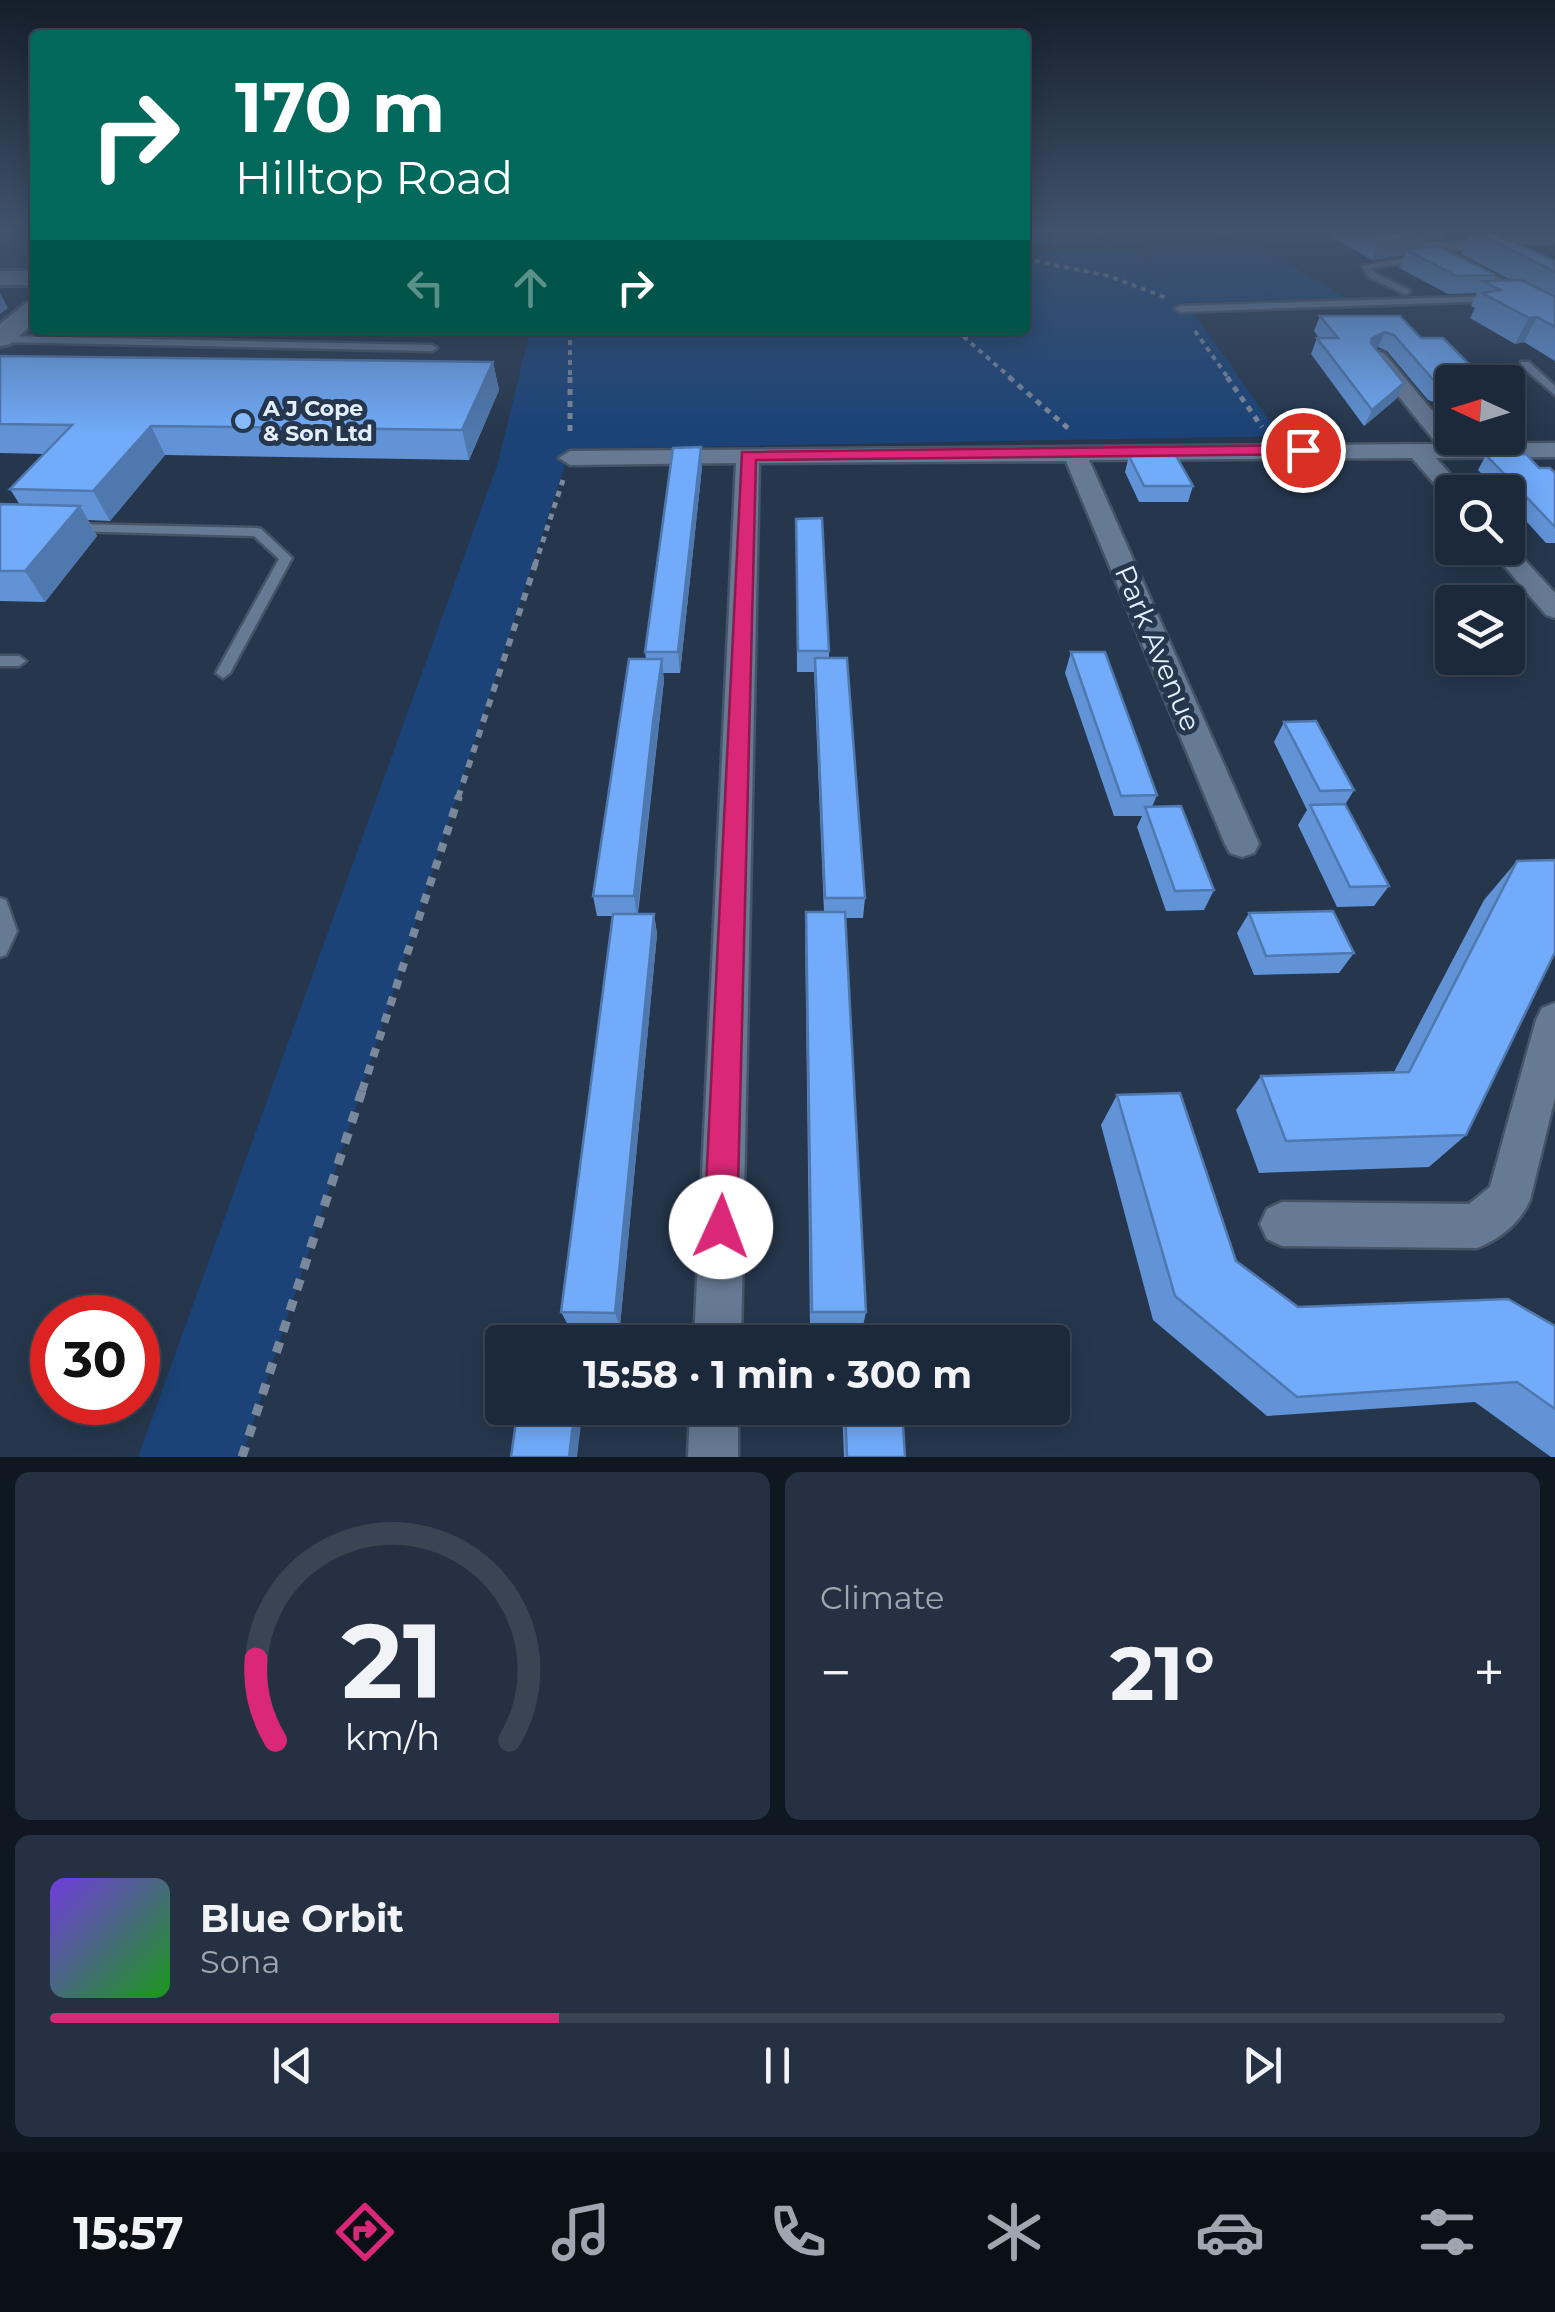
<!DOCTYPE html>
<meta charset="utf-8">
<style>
body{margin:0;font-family:Montserrat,sans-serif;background:#253142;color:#f1f3f6;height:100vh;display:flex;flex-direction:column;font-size:38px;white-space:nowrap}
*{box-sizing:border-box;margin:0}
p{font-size:32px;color:#a0a6af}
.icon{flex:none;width:55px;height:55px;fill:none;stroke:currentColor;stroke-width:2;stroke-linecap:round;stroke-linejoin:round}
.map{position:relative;height:1457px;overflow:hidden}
.drawer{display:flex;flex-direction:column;gap:15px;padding:15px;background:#0f1720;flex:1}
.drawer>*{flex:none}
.hud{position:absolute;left:30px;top:30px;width:1000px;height:305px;border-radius:10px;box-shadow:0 5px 25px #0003,0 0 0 2px #3a4554;background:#00695c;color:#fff;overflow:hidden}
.needle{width:65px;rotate:274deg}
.fabs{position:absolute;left:1435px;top:365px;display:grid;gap:20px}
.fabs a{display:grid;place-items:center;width:90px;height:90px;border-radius:10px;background:#1c293a;box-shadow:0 5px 25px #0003,0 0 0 2px #3a4554;font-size:50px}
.speed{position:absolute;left:30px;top:1295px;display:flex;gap:20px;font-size:50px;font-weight:700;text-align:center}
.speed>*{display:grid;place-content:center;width:130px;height:130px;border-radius:50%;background:#1c293a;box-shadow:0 5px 25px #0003,0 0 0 2px #3a4554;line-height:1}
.speed .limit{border:15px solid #d22;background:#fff;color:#111}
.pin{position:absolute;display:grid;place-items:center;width:85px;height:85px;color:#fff;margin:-42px;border:5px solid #fff;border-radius:50%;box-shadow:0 2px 10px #0007}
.me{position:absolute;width:110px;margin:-55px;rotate:2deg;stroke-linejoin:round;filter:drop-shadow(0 0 8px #0008)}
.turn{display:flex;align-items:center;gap:35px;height:210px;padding:0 40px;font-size:45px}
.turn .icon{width:130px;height:130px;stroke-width:2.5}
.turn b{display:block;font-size:70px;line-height:85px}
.lanes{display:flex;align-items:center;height:95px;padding:0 40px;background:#0003;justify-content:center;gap:50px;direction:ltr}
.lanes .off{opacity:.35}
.big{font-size:75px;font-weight:700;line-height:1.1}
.drawer .tile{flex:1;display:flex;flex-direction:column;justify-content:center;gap:15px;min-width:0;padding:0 35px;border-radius:15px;background:#253142}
.drawer .dial{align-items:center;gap:0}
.dial svg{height:260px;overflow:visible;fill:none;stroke:#3a4554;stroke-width:7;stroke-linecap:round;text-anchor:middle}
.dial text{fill:#f1f3f6;stroke:none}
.song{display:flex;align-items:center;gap:30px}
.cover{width:120px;height:120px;border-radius:15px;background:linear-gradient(135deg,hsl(260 70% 55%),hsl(120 70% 35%))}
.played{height:10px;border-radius:5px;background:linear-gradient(90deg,#db2777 35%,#3a4554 35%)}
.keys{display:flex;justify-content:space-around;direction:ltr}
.heat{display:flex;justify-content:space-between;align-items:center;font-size:55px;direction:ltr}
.drawer .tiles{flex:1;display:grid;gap:15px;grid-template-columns:1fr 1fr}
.tile:last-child{grid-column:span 2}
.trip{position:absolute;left:485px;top:1325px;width:585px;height:100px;border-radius:10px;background:#1c293a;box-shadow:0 5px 25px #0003,0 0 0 2px #3a4554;font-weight:700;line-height:100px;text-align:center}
.dock{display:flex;height:160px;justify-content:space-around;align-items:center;background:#0b1017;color:#a0a6af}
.dock .icon{width:70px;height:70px}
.dock .selected{color:#db2777}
.dock b{font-size:45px;color:#f1f3f6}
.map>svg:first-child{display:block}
.green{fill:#1b4377}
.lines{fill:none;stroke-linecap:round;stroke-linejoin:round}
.lane-casing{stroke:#465467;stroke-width:5}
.street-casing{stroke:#465467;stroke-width:5}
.secondary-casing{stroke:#465467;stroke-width:6}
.path-far4{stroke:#7a889b;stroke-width:4;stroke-dasharray:5 5;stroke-linecap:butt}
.path-far3{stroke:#7a889b;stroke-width:5;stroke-dasharray:6 6;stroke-linecap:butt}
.path-far2{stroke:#7a889b;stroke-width:6;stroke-dasharray:8 8;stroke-linecap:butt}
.path-far1{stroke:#7a889b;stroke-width:8;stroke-dasharray:9 9;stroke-linecap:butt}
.path{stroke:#7a889b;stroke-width:9;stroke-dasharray:11 11;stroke-linecap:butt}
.lane{fill:#677a94;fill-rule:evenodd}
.street{fill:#677a94;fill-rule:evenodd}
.secondary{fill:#677a94;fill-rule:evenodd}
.wall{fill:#6193d6}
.shaded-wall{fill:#4f78ae}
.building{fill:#71abf9;stroke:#4f78ae;stroke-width:2.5}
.route{fill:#db2777;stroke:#8e194d;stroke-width:2.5}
.poi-dot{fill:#89bafc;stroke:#26374d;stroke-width:4}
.labels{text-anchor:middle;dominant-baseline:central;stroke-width:10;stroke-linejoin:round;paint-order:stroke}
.far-poi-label{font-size:22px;font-weight:bold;fill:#e4effd;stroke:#26374d;text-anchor:start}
.street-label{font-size:28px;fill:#e4effd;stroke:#26374d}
</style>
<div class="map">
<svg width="1555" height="1457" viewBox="0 0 1555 1457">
<rect width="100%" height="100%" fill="#26374d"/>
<g class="green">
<path d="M 1025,230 L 1096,230 L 1105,243 L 1025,245 Z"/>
<path d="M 1209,231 L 1263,249 L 1346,298 L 1186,302 L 1280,436 L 570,449 L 242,1457 L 138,1457 L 498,463 L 530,330 L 1025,330 L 1025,250 L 1139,251 L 1159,273 L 1136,234 Z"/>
</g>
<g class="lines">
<g class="lane-casing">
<g id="lane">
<path d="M 1422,255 L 1426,258 L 1425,260 L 1371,268 L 1375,273 L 1409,290 L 1410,292 L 1406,295 L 1369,277 L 1362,266 Z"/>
<path d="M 1493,296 L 1496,297 L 1496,301 L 1180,312 L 1175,309 L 1180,306 Z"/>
<path d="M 0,336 L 432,345 L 437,348 L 432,351 L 0,342 Z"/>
<path d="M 1521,362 L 1529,362 L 1555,386 L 1555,395 L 1521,366 Z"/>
<path d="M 74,524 L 257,528 L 261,529 L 292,558 L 230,673 L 223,678 L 216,673 L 279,559 L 254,536 L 70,531 L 70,525 Z"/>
<path d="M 0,656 L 19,656 L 26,661 L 19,666 L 0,666 Z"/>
<path d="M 0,898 L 6,900 L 17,931 L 6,955 L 0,957 Z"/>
</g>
</g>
<g class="street-casing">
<g id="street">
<path d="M 1555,233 L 1555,243 L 1420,253 L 1412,248 L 1420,243 Z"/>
<path d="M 1377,351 L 1384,353 L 1460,444 L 1555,443 L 1555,457 L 1436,458 L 1466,492 L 1452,492 L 1452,499 L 1446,497 L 1412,458 L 1089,460 L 1259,844 L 1254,853 L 1242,857 L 1230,853 L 1225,844 L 1066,461 L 759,463 L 741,1342 L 694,1342 L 736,463 L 570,465 L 559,458 L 570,451 L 1437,444 L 1367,357 Z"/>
<path d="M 1508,542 L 1555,593 L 1555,618 L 1546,615 L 1489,548 L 1508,548 Z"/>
<path d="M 1555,1003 L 1555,1097 L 1530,1200 C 1520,1223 1500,1239 1477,1248 L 1282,1246 L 1267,1239 L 1260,1224 L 1267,1209 L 1282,1202 L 1469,1204 L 1490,1187 L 1536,1020 L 1542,1008 Z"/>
<path d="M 690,1408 L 738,1408 L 738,1457 L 688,1457 Z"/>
</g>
</g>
<g class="secondary-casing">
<g id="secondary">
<path d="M 1378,230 L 1407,230 L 1555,307 L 1555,325 Z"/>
<rect x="0" y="271" width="35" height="14"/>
<path d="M 35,301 L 35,322 L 10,344 L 0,346 L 0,324 L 26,303 Z"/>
</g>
</g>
<g class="path-far4">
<path d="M 1025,259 L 1109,276 L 1167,298"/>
<path d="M 570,330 L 570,379"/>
<path d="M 956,330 L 1012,379"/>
<path d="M 1195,331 L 1229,379"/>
</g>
<g class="path-far3">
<path d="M 570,377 L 570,433"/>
<path d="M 1009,377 L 1069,429"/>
<path d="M 1227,377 L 1262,427"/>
<path d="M 535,565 L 563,480"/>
</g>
<path class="path-far2" d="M 458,798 L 536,562"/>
<path class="path-far1" d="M 362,1091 L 459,796"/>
<path class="path" d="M 242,1457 L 363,1088"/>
<use href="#lane" class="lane"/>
<use href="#street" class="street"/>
<use href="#secondary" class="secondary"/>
</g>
<g class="wall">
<path d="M 1335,230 L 1409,230 L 1421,236 L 1415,249 L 1495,275 L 1492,281 L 1511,280 L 1461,254 L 1472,230 L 1555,261 L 1555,361 L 1524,342 L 1515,344 L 1470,318 L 1475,308 L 1471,306 L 1477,293 L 1448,294 L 1399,268 L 1405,255 L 1372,260 L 1332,237 Z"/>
<path d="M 1415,230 L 1445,230 L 1442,238 L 1431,238 Z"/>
<path d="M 1320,316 L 1400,316 L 1452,382 L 1452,408 L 1428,400 L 1387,351 L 1378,347 L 1375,349 L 1404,383 L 1396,399 L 1364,426 L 1311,354 L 1317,338 L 1319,338 L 1314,331 Z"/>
<path d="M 0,356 L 493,362 L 499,390 L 469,460 L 165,455 L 110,521 L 88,520 L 97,536 L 45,602 L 0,601 L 0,504 L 20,505 L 10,489 L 45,454 L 0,453 Z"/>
<path d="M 1486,455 L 1555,473 L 1555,543 L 1546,543 L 1508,501 L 1508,492 L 1499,492 L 1478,470 Z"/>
<path d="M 1129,456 L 1193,486 L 1188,502 L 1139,502 L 1125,472 Z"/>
<path d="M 702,467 L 680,673 L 663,673 L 664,680 L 638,914 L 654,914 L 657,934 L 620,1326 L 568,1325 L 561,1312 L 612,916 L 597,916 L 593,896 L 646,659 L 645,652 Z"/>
<path d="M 796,519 L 829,651 L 829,658 L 865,898 L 863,918 L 845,918 L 866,1312 L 863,1326 L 810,1326 L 805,931 L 806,912 L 824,912 L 814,672 L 797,672 Z"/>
<path d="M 1071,652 L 1157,795 L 1152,807 L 1214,890 L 1204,910 L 1166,911 L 1137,827 L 1142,816 L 1114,816 L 1065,673 Z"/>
<path d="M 1284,722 L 1354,790 L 1345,805 L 1389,886 L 1374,906 L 1337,907 L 1298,825 L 1307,810 L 1274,742 Z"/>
<path d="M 1517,861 L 1466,1135 L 1429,1167 L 1259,1173 L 1236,1110 L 1261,1076 L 1394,1072 L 1484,900 Z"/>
<path d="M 1249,913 L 1354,953 L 1339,973 L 1254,975 L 1237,933 Z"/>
<path d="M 1117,1095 L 1236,1261 L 1298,1307 L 1555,1326 L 1555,1457 L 1551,1457 L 1475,1402 L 1267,1416 L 1153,1320 L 1101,1125 Z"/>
<path d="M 842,1408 L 902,1408 L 905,1457 L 844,1457 Z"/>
</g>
<g class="shaded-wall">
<path d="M 1421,236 L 1413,253 L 1407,250 L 1405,255 L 1372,260 L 1379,243 Z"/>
<path d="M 0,293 L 8,308 L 0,314 Z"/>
<path d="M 1537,317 L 1524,342 L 1515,344 L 1529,318 Z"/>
<path d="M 1385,332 L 1378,347 L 1365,354 L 1372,338 Z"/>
<path d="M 493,362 L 499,390 L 469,460 L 462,430 Z"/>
<path d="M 1404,383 L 1396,399 L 1364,426 L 1372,410 Z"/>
<path d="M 151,426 L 165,455 L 110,521 L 93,491 Z"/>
<path d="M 701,447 L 702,467 L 680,673 L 678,652 Z"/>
<path d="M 80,506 L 97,536 L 45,602 L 25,571 Z"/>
<path d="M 662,659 L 664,680 L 637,916 L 634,896 L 653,722 Z"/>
<path d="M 654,914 L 657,934 L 620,1326 L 615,1313 Z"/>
<path d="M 575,1408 L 583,1408 L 577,1457 L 569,1457 Z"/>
</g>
<g class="building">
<path d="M 1356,230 L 1409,230 L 1421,236 L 1379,243 Z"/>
<path d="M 1472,230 L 1488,230 L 1555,261 L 1555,272 Z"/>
<path d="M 1439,246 L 1495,275 L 1456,276 L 1407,250 Z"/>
<path d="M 1521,280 L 1555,297 L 1555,327 L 1537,317 L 1529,318 L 1482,293 L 1500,290 L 1483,281 Z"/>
<path d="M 1320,316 L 1400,316 L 1421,338 L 1443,338 L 1487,382 L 1452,382 L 1452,389 L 1436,383 L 1394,335 L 1385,332 L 1372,338 L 1371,343 L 1404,383 L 1372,410 L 1317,338 L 1338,338 Z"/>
<path d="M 0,356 L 493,362 L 462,430 L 151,426 L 93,491 L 10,489 L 72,425 L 0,424 Z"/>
<path d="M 701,447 L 678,652 L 645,652 L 673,448 Z"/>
<path d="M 1526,454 L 1539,468 L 1550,468 L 1555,473 L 1555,527 L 1486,455 Z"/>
<path d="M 1129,456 L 1176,456 L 1193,486 L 1144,486 Z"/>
<path d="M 0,504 L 80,506 L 25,571 L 0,571 Z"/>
<path d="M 822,518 L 829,651 L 798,651 L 796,519 Z"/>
<path d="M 1071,652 L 1105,652 L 1157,795 L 1121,796 Z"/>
<path d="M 815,658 L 847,658 L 865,898 L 825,898 Z"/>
<path d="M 629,659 L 662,659 L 653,722 L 634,896 L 593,896 Z"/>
<path d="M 1316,721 L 1354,790 L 1320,791 L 1284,722 Z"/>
<path d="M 1345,804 L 1389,886 L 1350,887 L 1310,805 Z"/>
<path d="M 1181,806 L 1214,890 L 1175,891 L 1145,807 Z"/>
<path d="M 1555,860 L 1555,952 L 1466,1135 L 1286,1141 L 1261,1076 L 1409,1072 L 1517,861 Z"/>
<path d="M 1333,911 L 1354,953 L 1266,956 L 1249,913 Z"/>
<path d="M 806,912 L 845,912 L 866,1312 L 812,1312 Z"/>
<path d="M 613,914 L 654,914 L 615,1313 L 561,1312 Z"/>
<path d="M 1180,1093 L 1236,1261 L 1298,1307 L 1508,1299 L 1555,1326 L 1555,1409 L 1517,1382 L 1297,1397 L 1175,1296 L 1117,1095 Z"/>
<path d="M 529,1332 L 584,1332 L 583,1342 L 527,1342 Z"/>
<path d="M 842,1333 L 897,1333 L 898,1342 L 843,1342 Z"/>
<path d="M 518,1408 L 575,1408 L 569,1457 L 511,1457 Z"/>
<path d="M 845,1408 L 902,1408 L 905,1457 L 847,1457 Z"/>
</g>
<linearGradient id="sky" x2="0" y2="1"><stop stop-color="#151e2a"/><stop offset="0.53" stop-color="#41536d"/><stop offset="1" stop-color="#41536d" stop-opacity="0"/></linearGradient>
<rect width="1555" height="434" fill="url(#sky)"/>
<path class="route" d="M 1303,445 L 1311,450 L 1309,454 L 756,460 L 737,1227 L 733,1239 L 721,1243 L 709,1239 L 704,1227 L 742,452 Z"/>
<circle class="poi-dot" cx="243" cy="421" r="10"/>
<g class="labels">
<g class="far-poi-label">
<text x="263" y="408">A J Cope<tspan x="263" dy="25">&amp; Son Ltd</tspan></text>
</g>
<g class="street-label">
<text transform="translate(1158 648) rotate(67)">Park Avenue</text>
</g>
</g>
</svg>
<div class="fabs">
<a><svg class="needle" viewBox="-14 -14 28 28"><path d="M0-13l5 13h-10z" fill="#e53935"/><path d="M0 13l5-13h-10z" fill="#a0a6af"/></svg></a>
<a><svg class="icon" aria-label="search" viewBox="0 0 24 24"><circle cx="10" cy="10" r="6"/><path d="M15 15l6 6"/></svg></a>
<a><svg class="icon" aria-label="layers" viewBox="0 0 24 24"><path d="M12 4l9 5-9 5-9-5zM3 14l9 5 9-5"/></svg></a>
</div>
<div class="speed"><div class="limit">30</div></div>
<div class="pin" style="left:1303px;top:450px;background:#d93025"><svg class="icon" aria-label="arrive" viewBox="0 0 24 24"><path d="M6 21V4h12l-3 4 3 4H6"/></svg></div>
<svg class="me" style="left:721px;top:1227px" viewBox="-20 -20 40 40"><circle r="19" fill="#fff"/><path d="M0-13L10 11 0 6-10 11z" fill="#db2777"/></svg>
<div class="trip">15:58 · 1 min · 300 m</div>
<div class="hud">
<div class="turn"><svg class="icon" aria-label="right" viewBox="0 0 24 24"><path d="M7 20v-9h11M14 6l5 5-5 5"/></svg><div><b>170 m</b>Hilltop Road</div></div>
<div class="lanes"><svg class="icon off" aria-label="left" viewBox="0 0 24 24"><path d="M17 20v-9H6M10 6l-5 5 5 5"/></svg><svg class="icon off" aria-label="ahead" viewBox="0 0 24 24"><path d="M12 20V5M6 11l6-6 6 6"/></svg><svg class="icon" aria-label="right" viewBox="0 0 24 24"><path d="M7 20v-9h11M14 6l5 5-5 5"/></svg></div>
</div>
</div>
<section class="drawer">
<div class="tiles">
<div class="tile dial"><svg viewBox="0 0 100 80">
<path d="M14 69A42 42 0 1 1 86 69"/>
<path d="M14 69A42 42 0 0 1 8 44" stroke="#db2777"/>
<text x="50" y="56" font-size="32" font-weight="700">21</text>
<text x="50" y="72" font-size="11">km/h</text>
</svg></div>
<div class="tile"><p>Climate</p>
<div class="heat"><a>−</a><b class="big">21°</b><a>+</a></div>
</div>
<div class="tile">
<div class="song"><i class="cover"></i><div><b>Blue Orbit</b><p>Sona</p></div></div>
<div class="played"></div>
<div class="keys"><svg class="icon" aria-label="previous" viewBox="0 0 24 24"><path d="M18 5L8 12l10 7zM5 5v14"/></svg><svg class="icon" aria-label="pause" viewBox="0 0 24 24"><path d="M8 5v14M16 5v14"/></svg><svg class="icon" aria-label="next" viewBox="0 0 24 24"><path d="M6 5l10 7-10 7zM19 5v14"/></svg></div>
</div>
</div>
</section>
<nav class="dock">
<b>15:57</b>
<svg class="icon selected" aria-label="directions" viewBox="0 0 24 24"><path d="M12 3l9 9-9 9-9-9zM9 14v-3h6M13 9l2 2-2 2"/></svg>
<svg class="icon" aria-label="music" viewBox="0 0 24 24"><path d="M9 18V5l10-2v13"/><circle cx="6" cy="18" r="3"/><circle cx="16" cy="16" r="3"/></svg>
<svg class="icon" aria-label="phone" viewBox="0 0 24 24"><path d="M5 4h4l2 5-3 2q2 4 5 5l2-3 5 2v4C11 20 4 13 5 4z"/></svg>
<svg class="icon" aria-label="climate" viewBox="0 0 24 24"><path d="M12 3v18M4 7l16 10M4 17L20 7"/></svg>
<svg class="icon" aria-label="car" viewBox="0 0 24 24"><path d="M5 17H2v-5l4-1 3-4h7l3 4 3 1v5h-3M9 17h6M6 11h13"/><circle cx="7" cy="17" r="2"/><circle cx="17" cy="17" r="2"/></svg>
<svg class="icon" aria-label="filters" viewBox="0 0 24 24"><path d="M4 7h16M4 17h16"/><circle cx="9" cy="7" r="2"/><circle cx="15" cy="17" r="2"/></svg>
</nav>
